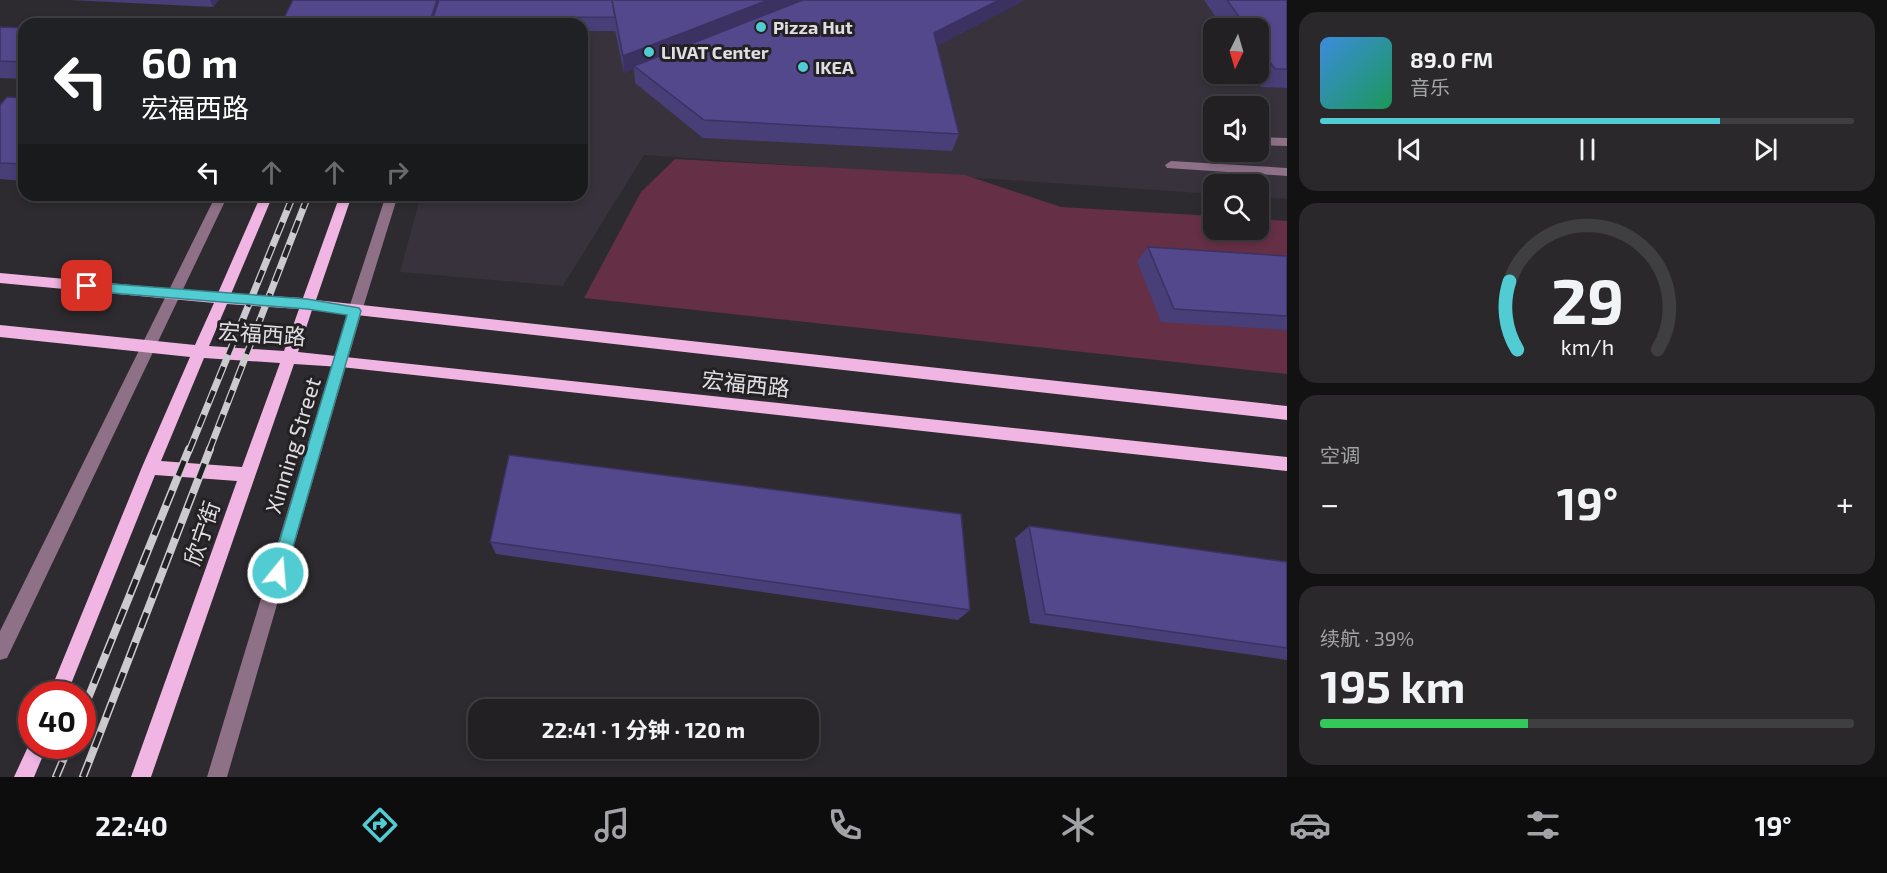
<!DOCTYPE html>
<html lang="zh">
<meta charset="utf-8">
<style>
body{margin:0;font-family:"Exo 2","Noto Sans SC",sans-serif;background:#2a282b;color:#f1f3f6;height:100vh;display:flex;flex-direction:column;font-size:22px;white-space:nowrap}
*{box-sizing:border-box;margin:0}
p{font-size:20px;color:#a2a3a6}
.icon{flex:none;width:33px;height:33px;fill:none;stroke:currentColor;stroke-width:2;stroke-linecap:round;stroke-linejoin:round}
.map{position:relative;flex:1;overflow:hidden}
.details{display:flex;flex-direction:column;gap:12px;padding:12px;background:#131213;width:600px}
.details>*{flex:none}
.hud{position:absolute;left:18px;top:18px;width:570px;height:183px;border-radius:18px;box-shadow:0 3px 9px #0003,0 0 0 2px #3f3e41;background:#202124;color:#fff;overflow:hidden}
.needle{width:39px;rotate:185deg}
.buttons{position:absolute;left:1203px;top:18px;display:grid;gap:12px}
.buttons a{display:grid;place-items:center;width:66px;height:66px;border-radius:12px;background:#222023;box-shadow:0 3px 9px #0003,0 0 0 2px #3f3e41;font-size:30px}
.speed{position:absolute;left:18px;top:681px;display:flex;gap:12px;font-size:30px;font-weight:700;text-align:center}
.speed>*{display:grid;place-content:center;width:78px;height:78px;border-radius:50%;background:#222023;box-shadow:0 3px 9px #0003,0 0 0 2px #3f3e41;line-height:1}
.speed .limit{border:9px solid #d22;background:#fff;color:#111}
.pin{position:absolute;display:grid;place-items:center;width:51px;height:51px;color:#fff;margin:-26px;border-radius:12px;box-shadow:0 3px 9px #0006}
.me{position:absolute;width:66px;margin:-33px;rotate:17deg;stroke-linejoin:round;filter:drop-shadow(0 0 4px #0008)}
.turn{display:flex;align-items:center;gap:21px;height:126px;padding:0 24px;font-size:27px}
.turn .icon{width:78px;height:78px;stroke-width:2.5}
.turn b{display:block;font-size:42px;line-height:51px}
.lanes{display:flex;align-items:center;height:57px;padding:0 24px;background:#0003;justify-content:center;gap:30px;direction:ltr}
.lanes .off{opacity:.35}
.big{font-size:45px;font-weight:700;line-height:1.1}
.details .card{flex:1;display:flex;flex-direction:column;justify-content:center;gap:9px;min-width:0;padding:0 21px;border-radius:18px;background:#2a282b}
.details .dial{align-items:center;gap:0}
.dial svg{height:156px;overflow:visible;fill:none;stroke:#3f3e41;stroke-width:7;stroke-linecap:round;text-anchor:middle}
.dial text{fill:#f1f3f6;stroke:none}
.song{display:flex;align-items:center;gap:18px}
.cover{width:72px;height:72px;border-radius:9px;background:linear-gradient(135deg,hsl(210 70% 55%),hsl(150 70% 35%))}
.played{height:6px;border-radius:3px;background:linear-gradient(90deg,#51ccd3 75%,#3f3e41 75%)}
.keys{display:flex;justify-content:space-around;direction:ltr}
.heat{display:flex;justify-content:space-between;align-items:center;font-size:33px;direction:ltr}
.charge{height:9px;border-radius:4px;background:linear-gradient(90deg,#34c759 39%,#3f3e41 0)}
.trip{position:absolute;left:468px;top:699px;width:351px;height:60px;border-radius:18px;background:#222023;box-shadow:0 3px 9px #0003,0 0 0 2px #3f3e41;font-weight:700;line-height:60px;text-align:center}
.dock{display:flex;height:96px;justify-content:space-around;align-items:center;background:#0e0d0e;color:#a2a3a6}
.dock .icon{width:42px;height:42px}
.dock .active{color:#51ccd3}
.dock b{font-size:27px;color:#f1f3f6}
main{display:flex;flex:1;min-height:0}
.map>svg:first-child{display:block}
.built{fill:#37323b;fill-rule:evenodd}
.green{fill:#652f45}
.lines{fill:none;stroke-linecap:round;stroke-linejoin:round}
.minor{fill:#8e7187;fill-rule:evenodd}
.major{fill:#f1b5e4;fill-rule:evenodd}
.rail-far2-casing{stroke:#cccace;stroke-width:4.5}
.rail-far1-casing{stroke:#cccace;stroke-width:7}
.rail-casing{stroke:#cccace;stroke-width:8}
.rail-far2{stroke:#242125;stroke-width:3;stroke-dasharray:10;stroke-linecap:butt}
.rail-far1{stroke:#242125;stroke-width:4.5;stroke-dasharray:13;stroke-linecap:butt}
.rail{stroke:#242125;stroke-width:5;stroke-dasharray:16;stroke-linecap:butt}
.wall{fill:#483e78}
.shaded-wall{fill:#3b3262}
.building{fill:#54488c;stroke:#3b3262;stroke-width:1.5}
.route{fill:#51ccd3;stroke:#358589;stroke-width:1.5}
.poi-dot{fill:#51ccd3;stroke:#242125;stroke-width:2}
.labels{text-anchor:middle;dominant-baseline:central;stroke-width:6;stroke-linejoin:round;paint-order:stroke}
.far-poi-label{font-size:18px;font-weight:bold;fill:#e0dee2;stroke:#242125;text-anchor:start}
.street-label{font-size:22px;fill:#e0dee2;stroke:#242125}
</style>
<main>
<div class="map">
<svg width="1287" height="777" viewBox="0 0 1287 777">
<rect width="100%" height="100%" fill="#2d2b2f"/>
<path class="built" d="M 475,0 L 1287,0 L 1287,199 L 1259,197 L 1258,184 L 1214,184 L 1213,194 L 644,155 L 563,286 L 400,272 L 421,195 L 582,195 L 582,24 ZM 1214,28 L 1258,28 L 1258,74 L 1214,74 ZM 1214,106 L 1258,106 L 1258,152 L 1214,152 Z"/>
<path class="green" d="M 675,159 L 965,175 L 1061,207 L 1213,216 L 1214,230 L 1258,230 L 1259,219 L 1287,221 L 1287,374 L 584,298 L 641,192 Z"/>
<g class="lines">
<g class="minor">
<path d="M 1258,137 L 1287,138 L 1287,146 L 1258,145 Z"/>
<path d="M 1171,161 L 1287,168 L 1287,176 L 1167,168 L 1165,165 Z"/>
<path d="M 216,195 L 228,195 L 7,658 L 0,660 L 0,631 Z"/>
<path d="M 386,195 L 398,195 L 362,311 L 227,777 L 207,777 L 348,311 Z"/>
</g>
<g class="major">
<path d="M 261,195 L 273,195 L 231,294 L 303,298 L 340,195 L 352,195 L 316,300 L 1287,406 L 1287,420 L 312,310 L 298,352 L 1287,457 L 1287,471 L 341,367 L 294,364 L 151,777 L 131,777 L 237,481 L 155,475 L 67,694 L 49,694 L 142,467 L 190,357 L 0,337 L 0,325 L 195,345 L 214,303 L 0,283 L 0,273 L 218,293 ZM 227,304 L 299,309 L 284,351 L 209,346 ZM 204,358 L 280,363 L 242,467 L 161,461 Z"/>
<path d="M 32,738 L 32,746 L 47,746 L 34,777 L 14,777 Z"/>
</g>
<g class="rail-far2-casing">
<g id="rail-far2">
<path d="M 292,197 L 293,195"/>
<path d="M 307,197 L 308,195"/>
</g>
</g>
<g class="rail-far1-casing">
<g id="rail-far1">
<path d="M 189,451 L 293,196"/>
<path d="M 209,451 L 308,196"/>
</g>
</g>
<g class="rail-casing">
<g id="rail">
<path d="M 82,713 L 189,449"/>
<path d="M 56,777 L 69,746"/>
<path d="M 83,777 L 210,449"/>
</g>
</g>
<use href="#rail-far2" class="rail-far2"/>
<use href="#rail-far1" class="rail-far1"/>
<use href="#rail" class="rail"/>
</g>
<g class="wall">
<path d="M 69,0 L 219,0 L 213,7 Z"/>
<path d="M 293,0 L 1025,0 L 937,46 L 959,134 L 952,151 L 703,138 L 635,83 L 634,69 L 624,73 L 615,30 L 615,31 L 582,31 L 582,24 L 281,24 Z"/>
<path d="M 1204,0 L 1287,0 L 1287,88 L 1261,87 L 1253,74 L 1258,74 L 1258,28 L 1223,28 Z"/>
<path d="M 0,27 L 24,28 L 24,79 L 0,78 Z"/>
<path d="M 24,98 L 24,181 L 0,179 L 0,105 Z"/>
<path d="M 1148,247 L 1287,256 L 1287,330 L 1161,322 L 1137,261 Z"/>
<path d="M 1029,526 L 1287,562 L 1287,660 L 1030,623 L 1015,538 Z"/>
<path d="M 490,542 L 970,610 L 958,620 L 496,554 Z"/>
</g>
<g class="shaded-wall">
<path d="M 210,0 L 219,0 L 213,7 Z"/>
<path d="M 437,0 L 446,0 L 433,18 L 434,24 L 429,24 Z"/>
<path d="M 768,0 L 810,0 L 634,66 L 634,69 L 624,73 L 623,56 Z"/>
<path d="M 999,0 L 1025,0 L 928,51 L 934,33 Z"/>
</g>
<g class="building">
<path d="M 293,0 L 437,0 L 429,24 L 281,24 Z"/>
<path d="M 439,0 L 612,0 L 615,17 L 433,18 Z"/>
<path d="M 612,0 L 768,0 L 623,56 Z"/>
<path d="M 803,0 L 999,0 L 934,33 L 959,134 L 704,120 L 634,66 Z"/>
<path d="M 1227,0 L 1287,0 L 1287,69 L 1275,69 L 1258,45 L 1258,28 L 1247,28 Z"/>
<path d="M 0,27 L 24,28 L 24,62 L 0,61 Z"/>
<path d="M 7,97 L 24,98 L 24,164 L 0,163 L 0,105 Z"/>
<path d="M 1148,247 L 1287,256 L 1287,316 L 1174,309 Z"/>
<path d="M 509,455 L 961,514 L 970,610 L 490,542 Z"/>
<path d="M 1029,526 L 1287,562 L 1287,648 L 1045,614 Z"/>
</g>
<path class="route" d="M 87,282 L 307,299 L 359,308 L 361,311 L 284,578 L 278,581 L 272,578 L 270,573 L 347,315 L 307,309 L 87,291 L 81,286 Z"/>
<g class="poi-dot">
<circle cx="761" cy="27" r="6"/>
<circle cx="649" cy="52" r="6"/>
<circle cx="803" cy="67" r="6"/>
</g>
<g class="labels">
<g class="far-poi-label">
<text x="773" y="27">Pizza Hut</text>
<text x="661" y="52">LIVAT Center</text>
<text x="815" y="67">IKEA</text>
</g>
<g class="street-label">
<text transform="translate(262 333) rotate(4)">宏福西路</text>
<text transform="translate(746 383) rotate(6)">宏福西路</text>
<text transform="translate(292 445) rotate(-73)">Xinning Street</text>
<text transform="translate(201 533) rotate(-71)">欣宁街</text>
</g>
</g>
</svg>
<div class="buttons">
<a><svg class="needle" viewBox="-14 -14 28 28"><path d="M0-13l5 13h-10z" fill="#e53935"/><path d="M0 13l5-13h-10z" fill="#a2a3a6"/></svg></a>
<a><svg class="icon" aria-label="sound" viewBox="0 0 24 24"><path d="M4 9h4l5-4v14l-5-4H4zM17 9q2 3 0 6"/></svg></a>
<a><svg class="icon" aria-label="search" viewBox="0 0 24 24"><circle cx="10" cy="10" r="6"/><path d="M15 15l6 6"/></svg></a>
</div>
<div class="speed"><div class="limit">40</div></div>
<div class="pin" style="left:87px;top:286px;background:#d93025"><svg class="icon" aria-label="arrive" viewBox="0 0 24 24"><path d="M6 21V4h12l-3 4 3 4H6"/></svg></div>
<svg class="me" style="left:278px;top:573px" viewBox="-20 -20 40 40"><circle r="17" fill="#51ccd3" stroke="#fff" stroke-width="3"/><path d="M0-11L8 9 0 5-8 9z" fill="#fff"/></svg>
<div class="trip">22:41 · 1 分钟 · 120 m</div>
<div class="hud">
<div class="turn"><svg class="icon" aria-label="left" viewBox="0 0 24 24"><path d="M17 20v-9H6M10 6l-5 5 5 5"/></svg><div><b>60 m</b>宏福西路</div></div>
<div class="lanes"><svg class="icon" aria-label="left" viewBox="0 0 24 24"><path d="M17 20v-9H6M10 6l-5 5 5 5"/></svg><svg class="icon off" aria-label="ahead" viewBox="0 0 24 24"><path d="M12 20V5M6 11l6-6 6 6"/></svg><svg class="icon off" aria-label="ahead" viewBox="0 0 24 24"><path d="M12 20V5M6 11l6-6 6 6"/></svg><svg class="icon off" aria-label="right" viewBox="0 0 24 24"><path d="M7 20v-9h11M14 6l5 5-5 5"/></svg></div>
</div>
</div>
<section class="details">
<div class="card">
<div class="song"><i class="cover"></i><div><b>89.0 FM</b><p>音乐</p></div></div>
<div class="played"></div>
<div class="keys"><svg class="icon" aria-label="previous" viewBox="0 0 24 24"><path d="M18 5L8 12l10 7zM5 5v14"/></svg><svg class="icon" aria-label="pause" viewBox="0 0 24 24"><path d="M8 5v14M16 5v14"/></svg><svg class="icon" aria-label="next" viewBox="0 0 24 24"><path d="M6 5l10 7-10 7zM19 5v14"/></svg></div>
</div>
<div class="card dial"><svg viewBox="0 0 100 80">
<path d="M14 69A42 42 0 1 1 86 69"/>
<path d="M14 69A42 42 0 0 1 10 34" stroke="#51ccd3"/>
<text x="50" y="56" font-size="32" font-weight="700">29</text>
<text x="50" y="72" font-size="11">km/h</text>
</svg></div>
<div class="card"><p>空调</p>
<div class="heat"><a>−</a><b class="big">19°</b><a>+</a></div>
</div>
<div class="card"><p>续航 · 39%</p><b class="big">195 km</b><div class="charge"></div></div>
</section>
</main>
<nav class="dock">
<b>22:40</b>
<svg class="icon active" aria-label="directions" viewBox="0 0 24 24"><path d="M12 3l9 9-9 9-9-9zM9 14v-3h6M13 9l2 2-2 2"/></svg>
<svg class="icon" aria-label="music" viewBox="0 0 24 24"><path d="M9 18V5l10-2v13"/><circle cx="6" cy="18" r="3"/><circle cx="16" cy="16" r="3"/></svg>
<svg class="icon" aria-label="phone" viewBox="0 0 24 24"><path d="M5 4h4l2 5-3 2q2 4 5 5l2-3 5 2v4C11 20 4 13 5 4z"/></svg>
<svg class="icon" aria-label="climate" viewBox="0 0 24 24"><path d="M12 3v18M4 7l16 10M4 17L20 7"/></svg>
<svg class="icon" aria-label="car" viewBox="0 0 24 24"><path d="M5 17H2v-5l4-1 3-4h7l3 4 3 1v5h-3M9 17h6M6 11h13"/><circle cx="7" cy="17" r="2"/><circle cx="17" cy="17" r="2"/></svg>
<svg class="icon" aria-label="filters" viewBox="0 0 24 24"><path d="M4 7h16M4 17h16"/><circle cx="9" cy="7" r="2"/><circle cx="15" cy="17" r="2"/></svg>
<b>19°</b>
</nav>
